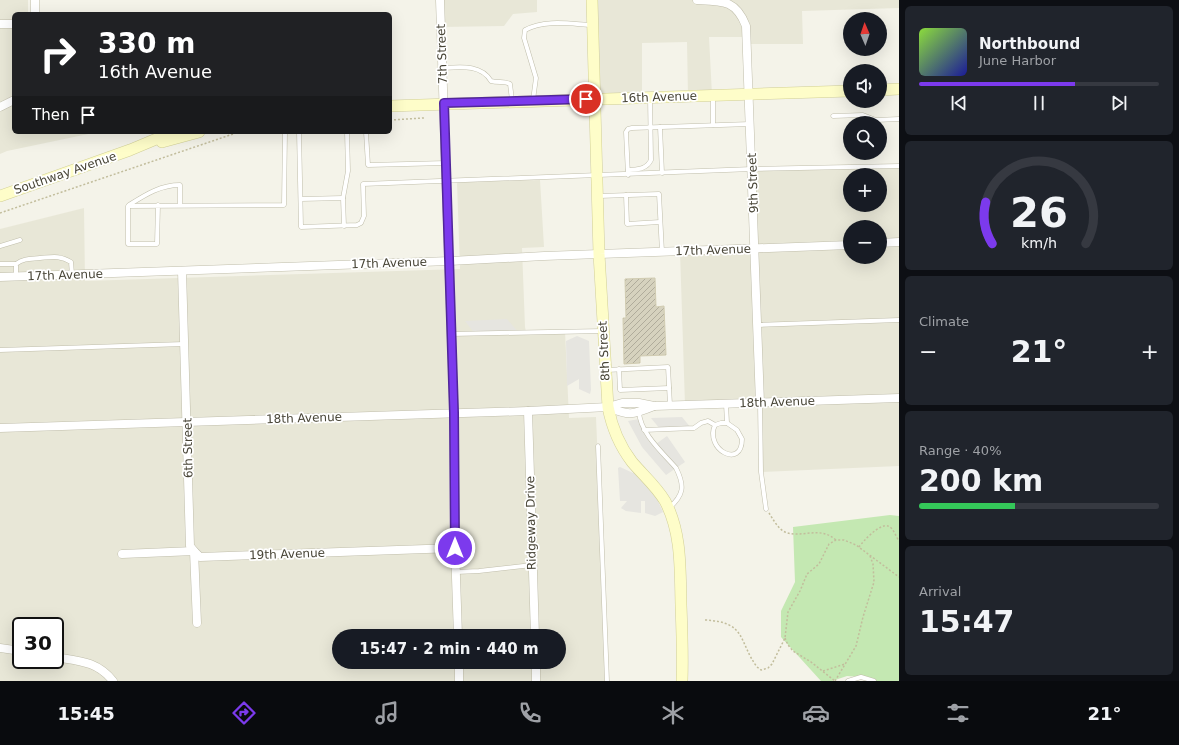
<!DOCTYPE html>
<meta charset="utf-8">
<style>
body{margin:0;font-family:"DejaVu Sans",sans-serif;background:#20242c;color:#f1f3f6;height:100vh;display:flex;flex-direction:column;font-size:15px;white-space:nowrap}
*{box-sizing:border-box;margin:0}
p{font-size:13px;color:#9ea1a6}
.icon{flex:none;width:22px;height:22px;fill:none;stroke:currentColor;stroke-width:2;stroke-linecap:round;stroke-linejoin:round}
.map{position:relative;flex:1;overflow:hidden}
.panel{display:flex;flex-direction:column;gap:6px;padding:6px;background:#0d0f14;width:280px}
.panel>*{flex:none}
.top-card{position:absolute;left:12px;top:12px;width:380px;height:122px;border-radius:6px;box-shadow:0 4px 16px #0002;background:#202124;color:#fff;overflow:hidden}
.needle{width:26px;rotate:358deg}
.buttons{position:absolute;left:843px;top:12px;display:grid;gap:8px}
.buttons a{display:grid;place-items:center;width:44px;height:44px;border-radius:50%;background:#171b24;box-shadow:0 4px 16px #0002;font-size:20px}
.speed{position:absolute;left:12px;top:617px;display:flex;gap:8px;font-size:20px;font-weight:700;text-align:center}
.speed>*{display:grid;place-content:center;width:52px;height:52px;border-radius:50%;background:#171b24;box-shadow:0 4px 16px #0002;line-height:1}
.speed .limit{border:2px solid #111;border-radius:6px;background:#fff;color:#111}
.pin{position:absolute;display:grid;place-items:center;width:34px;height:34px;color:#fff;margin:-17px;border:2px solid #fff;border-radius:50%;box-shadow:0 1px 4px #0007}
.me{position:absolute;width:44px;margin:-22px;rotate:0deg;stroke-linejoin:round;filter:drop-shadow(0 0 3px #0008)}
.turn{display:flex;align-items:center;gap:14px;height:84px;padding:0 20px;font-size:18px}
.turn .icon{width:52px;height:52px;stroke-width:2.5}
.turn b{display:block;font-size:28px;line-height:34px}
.then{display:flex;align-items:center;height:38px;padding:0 20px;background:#0003;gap:8px;font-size:15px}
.big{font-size:30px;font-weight:700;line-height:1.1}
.panel .tile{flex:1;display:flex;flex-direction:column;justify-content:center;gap:6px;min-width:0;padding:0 14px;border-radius:6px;background:#20242c}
.panel .dial{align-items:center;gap:0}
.dial svg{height:104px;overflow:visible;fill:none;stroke:#363941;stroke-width:7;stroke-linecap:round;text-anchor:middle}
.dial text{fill:#f1f3f6;stroke:none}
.song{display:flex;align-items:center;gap:12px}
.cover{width:48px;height:48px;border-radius:6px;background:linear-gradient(135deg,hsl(90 70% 55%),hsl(240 70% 35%))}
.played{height:4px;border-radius:2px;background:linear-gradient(90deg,#7c3aed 65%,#363941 65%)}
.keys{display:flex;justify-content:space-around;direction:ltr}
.heat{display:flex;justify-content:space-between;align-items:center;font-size:22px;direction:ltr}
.charge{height:6px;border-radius:3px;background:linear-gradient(90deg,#34c759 40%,#363941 0)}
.trip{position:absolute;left:332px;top:629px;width:234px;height:40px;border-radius:20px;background:#171b24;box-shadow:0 4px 16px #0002;font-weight:700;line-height:40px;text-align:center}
.menu{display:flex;height:64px;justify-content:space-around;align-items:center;background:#090b0e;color:#9ea1a6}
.menu .icon{width:28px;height:28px}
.menu .selected{color:#7c3aed}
.menu b{font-size:18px;color:#f1f3f6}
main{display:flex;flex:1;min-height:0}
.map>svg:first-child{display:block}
.residential{fill:#e8e7d7;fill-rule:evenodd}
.green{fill:#c4e8b2}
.parking{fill:#e6e5e0}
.building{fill:url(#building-hatch);stroke:#d1ccb1}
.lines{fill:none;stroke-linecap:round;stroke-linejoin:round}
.service-casing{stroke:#c0beab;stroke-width:5}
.minor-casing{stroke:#c0beab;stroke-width:9}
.secondary-casing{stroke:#d1cf96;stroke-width:12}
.path{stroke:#c2bd9c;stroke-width:1.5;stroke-dasharray:2 2;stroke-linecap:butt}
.service{stroke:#fff;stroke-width:4}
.minor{stroke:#fff;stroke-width:8}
.secondary{stroke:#fefdc9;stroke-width:11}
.route-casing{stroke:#51269a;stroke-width:10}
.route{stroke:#7c3aed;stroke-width:7}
.labels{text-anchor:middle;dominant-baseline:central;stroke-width:3.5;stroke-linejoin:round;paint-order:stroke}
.street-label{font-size:12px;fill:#484537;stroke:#fff}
</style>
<main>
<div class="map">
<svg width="899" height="681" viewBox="0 0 899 681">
<defs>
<pattern id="building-hatch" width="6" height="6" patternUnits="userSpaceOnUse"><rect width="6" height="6" fill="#d6d2be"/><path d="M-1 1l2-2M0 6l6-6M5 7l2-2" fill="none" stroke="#b0ac9b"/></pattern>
</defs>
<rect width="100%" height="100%" fill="#f4f3e9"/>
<g class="residential">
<path d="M 0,0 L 28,0 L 28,14 L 14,14 L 14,132 L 98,132 L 7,151 L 0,154 Z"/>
<path d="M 440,0 L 537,0 L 537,12 L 513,14 L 504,26 L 441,27 Z"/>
<path d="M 592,0 L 899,0 L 899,8 L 802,11 L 803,44 L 747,44 L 747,37 L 709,37 L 712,95 L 688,96 L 687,42 L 642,43 L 642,97 L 595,99 Z"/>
<path d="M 899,167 L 899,466 L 761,472 L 760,403 L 685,405 L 680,251 L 755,249 L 752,171 ZM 850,175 L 880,175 L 880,205 L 850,205 ZM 850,227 L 880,227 L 880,257 L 850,257 Z"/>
<path d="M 540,180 L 544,247 L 522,248 L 525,327 L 526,332 L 565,331 L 569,418 L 596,417 L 607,681 L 0,681 L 0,229 L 84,208 L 85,281 L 460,269 L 457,182 ZM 21,626 L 55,626 L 55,660 L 21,660 ZM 339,636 L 559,636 L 559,662 L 339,662 Z"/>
</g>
<path class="green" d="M 890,515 L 899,516 L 899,681 L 874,681 L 861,677 L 847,676 L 832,681 L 821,681 L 781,637 L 781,611 L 795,582 L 793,527 Z"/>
<g class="parking">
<path d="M 507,319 L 519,333 L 475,334 L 465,321 Z"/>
<path d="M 577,336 L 589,341 L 591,390 L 590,394 L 579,389 L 579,379 L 567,386 L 566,341 Z"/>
<path d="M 682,417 L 691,428 L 660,429 L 651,418 Z"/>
<path d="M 639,419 L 656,444 L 667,436 L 685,462 L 666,475 L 642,447 L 628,421 Z"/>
<path d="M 620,467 L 633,473 L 635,472 L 645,483 L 657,499 L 663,512 L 655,516 L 645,513 L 645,501 L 641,501 L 641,513 L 626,511 L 621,508 L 627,501 L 620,501 L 618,468 Z"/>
</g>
<path class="building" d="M 655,278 L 656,307 L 664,306 L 666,355 L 640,356 L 640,363 L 624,364 L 623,318 L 626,318 L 625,279 Z"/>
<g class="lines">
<g class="service-casing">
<g id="service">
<path d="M 443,68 C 460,67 481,64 491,81 C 498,83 505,81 510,84 L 512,100"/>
<path d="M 713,96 L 713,125"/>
<path d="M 533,100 L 536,78 L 524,38 L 525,30 C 545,19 571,24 592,25"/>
<path d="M 833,116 L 863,115 L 876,120 L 899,119"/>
<path d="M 660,127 L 662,173"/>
<path d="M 299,132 L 301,227 L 357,225 L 361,223 L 364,216 L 363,184 L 752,169 L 899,166"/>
<path d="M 366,132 L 368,165 L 446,163"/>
<path d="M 628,170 C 637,169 646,170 651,160 L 650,97"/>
<path d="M 628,175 L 626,132 L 628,129 L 632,128 L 750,124"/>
<path d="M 626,195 L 627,224 L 660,222"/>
<path d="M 599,196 L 659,194 L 662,252"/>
<path d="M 343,198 L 348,171 L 347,132"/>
<path d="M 301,199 L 343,198 L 344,226"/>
<path d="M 129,205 C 145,195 160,185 180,185 L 180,205"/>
<path d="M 158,205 L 157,244 L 128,244 L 128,206 L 284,205 L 285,132"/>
<path d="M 0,246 L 20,240"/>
<path d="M 0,264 L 16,264"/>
<path d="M 16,276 L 16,264 C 24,258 31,259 40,258 C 52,257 60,255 71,262 L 72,274"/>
<path d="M 757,325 L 899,320"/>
<path d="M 451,334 L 603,331"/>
<path d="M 0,350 L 184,344"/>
<path d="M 619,369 L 620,390 L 669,388"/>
<path d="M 607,370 L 668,367 L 670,405"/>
<path d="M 760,403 L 761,472 L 766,509"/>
<path d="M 639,412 C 640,433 663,453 676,468 C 685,486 684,495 669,508"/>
<path d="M 715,425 L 721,423 L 727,423"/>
<path d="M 644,430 L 694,428 L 701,423 L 708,421 L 715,425 C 704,449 742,470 742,439 L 737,430 L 727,423 L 726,404"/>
<path d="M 598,446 L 607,681"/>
<path d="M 456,572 L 479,571 L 532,565"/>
<path d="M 848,681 L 861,677 L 874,681"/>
</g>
</g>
<g class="minor-casing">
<g id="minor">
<path d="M 440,0 L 454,413 L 455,548 L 458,636"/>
<path d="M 697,0 C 723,1 736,0 746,26 L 760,403"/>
<path d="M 35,14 L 35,0"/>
<path d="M 0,24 L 14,24"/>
<path d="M 0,107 L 14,100"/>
<path d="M 880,243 L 899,242"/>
<path d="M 182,271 L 190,546 L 194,551 L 197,623"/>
<path d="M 0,277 L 450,261 L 544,256 L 850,245"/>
<path d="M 608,407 C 629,416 632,415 654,406"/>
<path d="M 528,411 L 535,636"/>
<path d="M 0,428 L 528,411 L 608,407 L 622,403 L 639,403 L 654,406 L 899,398"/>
<path d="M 122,554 L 194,551 L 200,557 L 455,548"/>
<path d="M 0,648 L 21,651"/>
<path d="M 55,657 C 79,661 97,661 113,681"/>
<path d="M 459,662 L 459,681"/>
<path d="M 536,662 L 536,681"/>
</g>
</g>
<g class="secondary-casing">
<g id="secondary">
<path d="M 592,0 L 599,254 L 608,407 C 612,428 619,445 632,462 C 643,475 656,486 665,501 C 682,533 680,570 681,605 C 682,631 683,656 682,681"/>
<path d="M 880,90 L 899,89"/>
<path d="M 390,106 L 850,91"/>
<path d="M 162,142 L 199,132"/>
<path d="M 0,196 L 130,150 L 173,132"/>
</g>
</g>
<g class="path">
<path d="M 390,120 L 424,118"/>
<path d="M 0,213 L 239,132"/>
<path d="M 769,513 C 773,519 778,529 785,532 C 801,539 819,525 836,540"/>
<path d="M 859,547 C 863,541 880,523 888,526 C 893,527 896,537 899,541"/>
<path d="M 705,620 C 747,622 738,641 757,667 L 761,670 L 768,668 L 772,664 L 785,638 L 788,612 L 800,591 L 807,574 L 819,564 L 829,544 L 836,540 L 844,540 L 856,545 L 899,577"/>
<path d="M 785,638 L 788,645 L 793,651 L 811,662 L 835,681"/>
<path d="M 823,671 L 845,664"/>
<path d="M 835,681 L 856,646 L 863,617 L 874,582 L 873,564 L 870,556"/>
</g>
<use href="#service" class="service"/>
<use href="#minor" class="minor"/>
<use href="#secondary" class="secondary"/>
</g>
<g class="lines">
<g class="route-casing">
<path id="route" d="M 455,548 L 454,413 L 444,103 L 586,99"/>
</g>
<use href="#route" class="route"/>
</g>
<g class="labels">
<g class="street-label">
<text transform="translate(442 54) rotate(-92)">7th Street</text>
<text transform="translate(659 97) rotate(-2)">16th Avenue</text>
<text transform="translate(65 173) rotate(-19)">Southway Avenue</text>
<text transform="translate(753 183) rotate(-92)">9th Street</text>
<text transform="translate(713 250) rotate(-2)">17th Avenue</text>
<text transform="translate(389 263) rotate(-2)">17th Avenue</text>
<text transform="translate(65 275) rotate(-2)">17th Avenue</text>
<text transform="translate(604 351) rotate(-93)">8th Street</text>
<text transform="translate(777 402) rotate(-2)">18th Avenue</text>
<text transform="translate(304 418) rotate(-2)">18th Avenue</text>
<text transform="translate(188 448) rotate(-91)">6th Street</text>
<text transform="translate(531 523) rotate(-91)">Ridgeway Drive</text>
<text transform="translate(287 554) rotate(-2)">19th Avenue</text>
</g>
</g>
</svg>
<div class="buttons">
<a><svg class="needle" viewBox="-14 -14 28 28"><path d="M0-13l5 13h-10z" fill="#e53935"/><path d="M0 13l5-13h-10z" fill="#9ea1a6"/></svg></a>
<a><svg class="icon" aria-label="sound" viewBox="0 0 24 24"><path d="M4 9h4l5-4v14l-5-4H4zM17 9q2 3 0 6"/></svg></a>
<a><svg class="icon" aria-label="search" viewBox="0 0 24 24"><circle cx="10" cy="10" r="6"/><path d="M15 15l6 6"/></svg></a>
<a>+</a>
<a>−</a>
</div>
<div class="speed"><div class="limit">30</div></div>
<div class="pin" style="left:586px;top:99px;background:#d93025"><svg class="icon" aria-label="arrive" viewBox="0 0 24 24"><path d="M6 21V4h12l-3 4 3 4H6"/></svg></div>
<svg class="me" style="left:455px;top:548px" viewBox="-20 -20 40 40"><circle r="17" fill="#7c3aed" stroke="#fff" stroke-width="3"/><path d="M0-11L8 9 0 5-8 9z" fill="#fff"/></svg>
<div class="trip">15:47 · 2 min · 440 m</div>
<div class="top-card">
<div class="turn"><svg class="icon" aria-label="right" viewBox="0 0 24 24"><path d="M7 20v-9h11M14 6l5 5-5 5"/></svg><div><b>330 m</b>16th Avenue</div></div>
<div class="then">Then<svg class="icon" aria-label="arrive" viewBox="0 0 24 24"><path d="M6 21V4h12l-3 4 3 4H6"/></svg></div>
</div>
</div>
<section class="panel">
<div class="tile">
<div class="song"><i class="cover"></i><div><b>Northbound</b><p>June Harbor</p></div></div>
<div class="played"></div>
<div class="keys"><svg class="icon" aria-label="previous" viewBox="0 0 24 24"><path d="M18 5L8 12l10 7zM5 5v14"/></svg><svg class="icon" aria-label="pause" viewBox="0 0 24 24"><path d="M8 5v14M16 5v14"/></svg><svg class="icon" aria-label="next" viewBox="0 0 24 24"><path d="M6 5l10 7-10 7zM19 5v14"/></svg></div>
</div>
<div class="tile dial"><svg viewBox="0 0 100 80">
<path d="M14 69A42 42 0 1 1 86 69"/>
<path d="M14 69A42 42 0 0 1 9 37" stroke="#7c3aed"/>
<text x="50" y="56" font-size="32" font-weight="700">26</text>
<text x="50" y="72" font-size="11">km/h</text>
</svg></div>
<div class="tile"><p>Climate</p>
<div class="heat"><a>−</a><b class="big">21°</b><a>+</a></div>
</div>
<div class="tile"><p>Range · 40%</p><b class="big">200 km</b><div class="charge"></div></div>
<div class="tile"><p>Arrival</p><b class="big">15:47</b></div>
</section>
</main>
<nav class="menu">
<b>15:45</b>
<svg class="icon selected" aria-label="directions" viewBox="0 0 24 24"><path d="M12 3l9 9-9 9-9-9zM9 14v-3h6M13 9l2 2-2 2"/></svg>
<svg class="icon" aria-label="music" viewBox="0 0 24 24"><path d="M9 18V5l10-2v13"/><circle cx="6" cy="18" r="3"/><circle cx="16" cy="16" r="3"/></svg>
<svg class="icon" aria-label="phone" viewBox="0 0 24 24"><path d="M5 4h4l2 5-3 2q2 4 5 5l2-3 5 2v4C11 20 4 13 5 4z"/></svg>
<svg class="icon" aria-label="climate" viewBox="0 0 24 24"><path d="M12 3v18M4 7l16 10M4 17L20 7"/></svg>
<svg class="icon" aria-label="car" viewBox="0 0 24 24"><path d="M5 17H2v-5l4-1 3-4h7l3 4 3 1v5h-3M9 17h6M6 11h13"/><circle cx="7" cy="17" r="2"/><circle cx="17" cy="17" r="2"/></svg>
<svg class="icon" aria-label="filters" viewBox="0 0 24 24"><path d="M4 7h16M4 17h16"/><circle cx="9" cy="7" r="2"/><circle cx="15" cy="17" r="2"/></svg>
<b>21°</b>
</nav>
